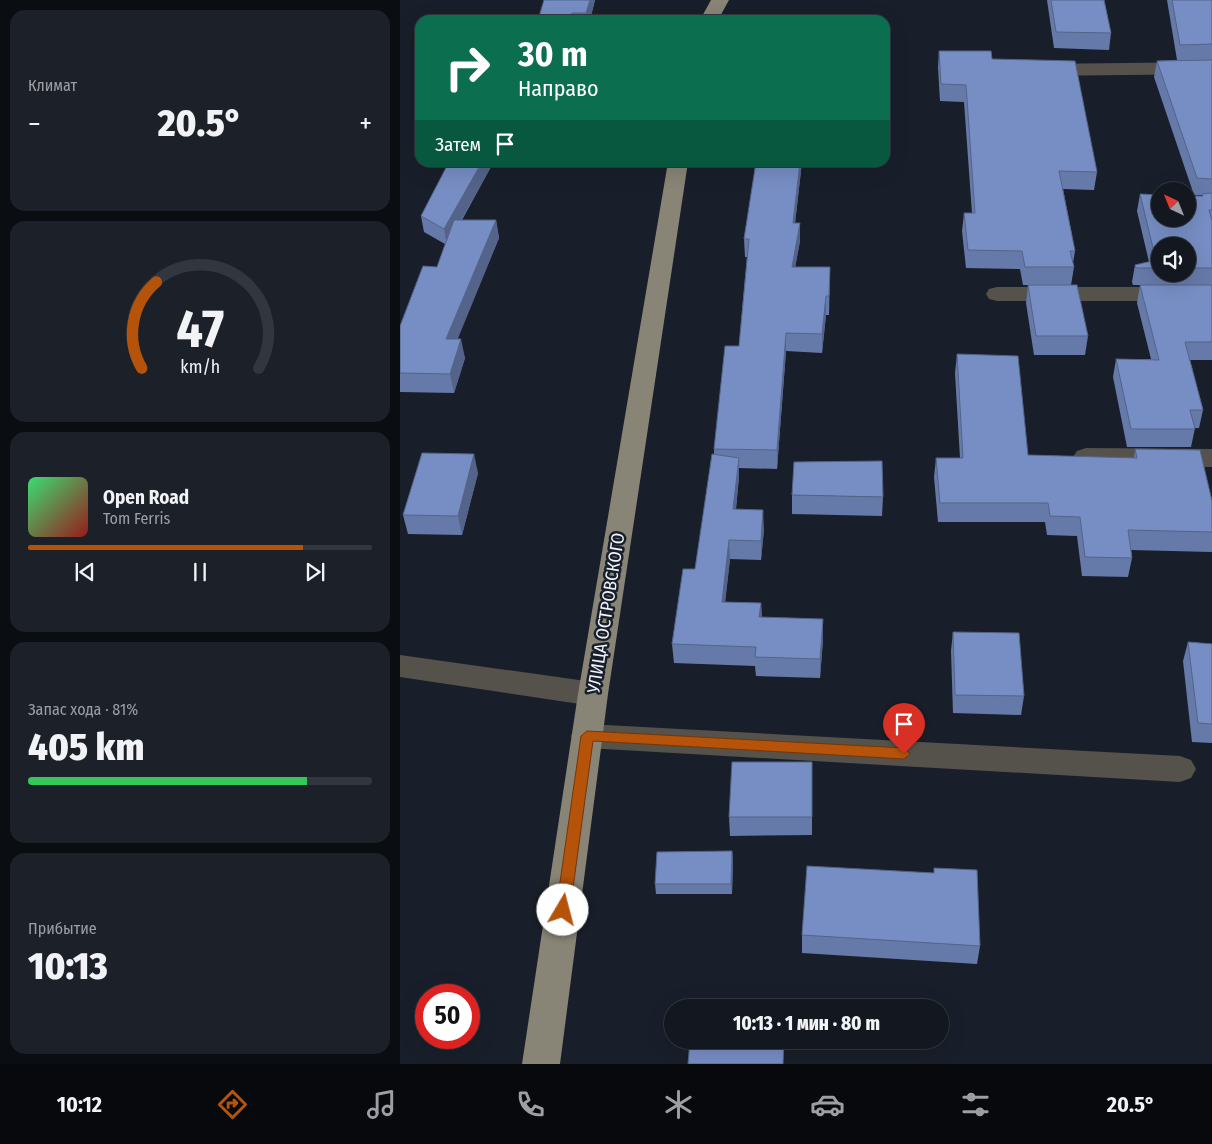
<!DOCTYPE html>
<html lang="ru">
<meta charset="utf-8">
<style>
body{margin:0;font-family:"Fira Sans Condensed",sans-serif;background:#1c2029;color:#f1f3f6;height:100vh;display:flex;flex-direction:column;font-size:19px;white-space:nowrap}
*{box-sizing:border-box;margin:0}
p{font-size:16px;color:#9d9fa5}
.icon{flex:none;width:28px;height:28px;fill:none;stroke:currentColor;stroke-width:2;stroke-linecap:round;stroke-linejoin:round}
.map{position:relative;flex:1;overflow:hidden}
.details{display:flex;flex-direction:column;gap:10px;padding:10px;background:#0a0d12;width:400px}
.details>*{flex:none}
.top-card{position:absolute;left:15px;top:15px;width:475px;height:152px;border-radius:15px;box-shadow:0 5px 20px #0002,0 0 0 1px #32363e;background:#0b6e4f;color:#fff;overflow:hidden}
.needle{width:32px;rotate:317deg}
.buttons{position:absolute;left:751px;top:182px;display:grid;gap:10px}
.buttons a{display:grid;place-items:center;width:45px;height:45px;border-radius:50%;background:#131720;box-shadow:0 5px 20px #0002,0 0 0 1px #32363e;font-size:25px}
.speed{position:absolute;left:15px;top:984px;display:flex;gap:10px;font-size:25px;font-weight:700;text-align:center}
.speed>*{display:grid;place-content:center;width:65px;height:65px;border-radius:50%;background:#131720;box-shadow:0 5px 20px #0002,0 0 0 1px #32363e;line-height:1}
.speed .limit{border:8px solid #d22;background:#fff;color:#111}
.pin{position:absolute;display:grid;place-items:center;width:42px;height:42px;color:#fff;margin:-51px -21px;border-radius:50% 50% 50% 0;rotate:-45deg;box-shadow:0 0 5px #0007}
.pin .icon{rotate:45deg}
.me{position:absolute;width:55px;margin:-28px;rotate:8deg;stroke-linejoin:round;filter:drop-shadow(0 0 4px #0008)}
.turn{display:flex;align-items:center;gap:18px;height:105px;padding:0 20px;font-size:22px}
.turn .icon{width:65px;height:65px;stroke-width:2.5}
.turn b{display:block;font-size:35px;line-height:42px}
.then{display:flex;align-items:center;height:48px;padding:0 20px;background:#0003;gap:10px;font-size:19px}
.big{font-size:38px;font-weight:800;line-height:1.1}
.details .card{flex:1;display:flex;flex-direction:column;justify-content:center;gap:8px;min-width:0;padding:0 18px;border-radius:15px;background:#1c2029}
.details .dial{align-items:center;gap:0}
.dial svg{height:130px;overflow:visible;fill:none;stroke:#32363e;stroke-width:7;stroke-linecap:round;text-anchor:middle}
.dial text{fill:#f1f3f6;stroke:none}
.song{display:flex;align-items:center;gap:15px}
.cover{width:60px;height:60px;border-radius:8px;background:linear-gradient(135deg,hsl(140 70% 55%),hsl(0 70% 35%))}
.played{height:5px;border-radius:2px;background:linear-gradient(90deg,#b45309 80%,#32363e 80%)}
.keys{display:flex;justify-content:space-around;direction:ltr}
.heat{display:flex;justify-content:space-between;align-items:center;font-size:28px;direction:ltr}
.charge{height:8px;border-radius:4px;background:linear-gradient(90deg,#34c759 81%,#32363e 0)}
.trip{position:absolute;left:264px;top:999px;width:285px;height:50px;border-radius:25px;background:#131720;box-shadow:0 5px 20px #0002,0 0 0 1px #32363e;font-weight:800;line-height:50px;text-align:center}
.dock{display:flex;height:80px;justify-content:space-around;align-items:center;background:#08090d;color:#9d9fa5}
.dock .icon{width:35px;height:35px}
.dock .active{color:#b45309}
.dock b{font-size:22px;color:#f1f3f6}
main{display:flex;flex:1;min-height:0}
.map>svg:first-child{display:block}
.lines{fill:none;stroke-linecap:round;stroke-linejoin:round}
.minor{fill:#54524b;fill-rule:evenodd}
.major{fill:#888577;fill-rule:evenodd}
.wall{fill:#667aa9;fill-rule:evenodd}
.shaded-wall{fill:#536389}
.building{fill:#778ec4;stroke:#536389}
.route{fill:#b45309;stroke:#753606}
.labels{text-anchor:middle;dominant-baseline:central;stroke-width:5;stroke-linejoin:round;paint-order:stroke}
.street-label{font-size:18px;fill:#f0f4fc;stroke:#191f2a}
</style>
<main>
<section class="details">
<div class="card"><p>Климат</p>
<div class="heat"><a>−</a><b class="big">20.5°</b><a>+</a></div>
</div>
<div class="card dial"><svg viewBox="0 0 100 80">
<path d="M14 69A42 42 0 1 1 86 69"/>
<path d="M14 69A42 42 0 0 1 23 16" stroke="#b45309"/>
<text x="50" y="56" font-size="32" font-weight="700">47</text>
<text x="50" y="72" font-size="11">km/h</text>
</svg></div>
<div class="card">
<div class="song"><i class="cover"></i><div><b>Open Road</b><p>Tom Ferris</p></div></div>
<div class="played"></div>
<div class="keys"><svg class="icon" aria-label="previous" viewBox="0 0 24 24"><path d="M18 5L8 12l10 7zM5 5v14"/></svg><svg class="icon" aria-label="pause" viewBox="0 0 24 24"><path d="M8 5v14M16 5v14"/></svg><svg class="icon" aria-label="next" viewBox="0 0 24 24"><path d="M6 5l10 7-10 7zM19 5v14"/></svg></div>
</div>
<div class="card"><p>Запас хода · 81%</p><b class="big">405 km</b><div class="charge"></div></div>
<div class="card"><p>Прибытие</p><b class="big">10:13</b></div>
</section>
<div class="map">
<svg width="812" height="1064" viewBox="0 0 812 1064">
<rect width="100%" height="100%" fill="#191f2a"/>
<g class="lines">
<g class="minor">
<path d="M 812,62 L 812,74 L 639,76 L 632,74 L 630,70 L 632,66 L 639,64 Z"/>
<path d="M 597,287 L 812,287 L 812,301 L 597,301 L 589,299 L 586,294 L 589,289 Z"/>
<path d="M 686,448 L 812,449 L 812,467 L 686,466 L 677,463 L 673,457 L 677,451 Z"/>
<path d="M 0,655 L 193,682 L 204,686 L 208,694 L 204,702 L 193,706 L 0,677 Z"/>
<path d="M 187,724 L 780,756 L 791,760 L 796,769 L 791,778 L 780,782 L 187,748 L 176,745 L 171,736 L 176,727 Z"/>
</g>
<g class="major">
<path d="M 311,0 L 329,0 L 318,20 L 300,20 Z"/>
<path d="M 268,162 L 288,162 L 208,694 L 160,1064 L 122,1064 L 178,694 Z"/>
</g>
</g>
<g class="wall">
<path d="M 195,0 L 190,20 L 138,20 Z"/>
<path d="M 647,0 L 704,0 L 711,33 L 709,50 L 654,48 Z"/>
<path d="M 767,0 L 812,0 L 812,285 L 733,285 L 732,282 L 735,265 L 749,262 L 737,211 L 740,194 L 802,196 L 802,195 L 794,195 L 754,77 L 757,61 L 777,60 ZM 760,246 L 788,246 L 788,274 L 760,274 Z"/>
<path d="M 539,51 L 592,59 L 697,172 L 694,190 L 663,189 L 675,251 L 673,263 L 674,267 L 671,285 L 688,336 L 685,355 L 634,355 L 626,303 L 628,285 L 623,285 L 620,269 L 566,268 L 562,231 L 564,213 L 572,213 L 564,102 L 540,101 L 538,67 Z"/>
<path d="M 49,162 L 105,162 L 104,166 L 92,165 L 62,220 L 96,220 L 99,238 L 57,339 L 65,358 L 54,393 L 0,392 L 0,326 L 37,267 L 45,244 L 24,232 L 21,216 Z"/>
<path d="M 402,162 L 395,223 L 400,223 L 400,241 L 395,267 L 430,267 L 429,315 L 426,315 L 422,353 L 386,351 L 377,469 L 339,468 L 339,477 L 336,509 L 364,529 L 361,560 L 330,559 L 325,602 L 361,603 L 362,617 L 423,639 L 420,678 L 356,676 L 355,666 L 274,663 L 272,644 L 295,569 L 314,455 L 314,449 L 339,346 L 347,257 L 345,257 L 344,239 Z"/>
<path d="M 740,285 L 812,285 L 812,360 L 790,360 L 803,410 L 799,428 L 795,428 L 791,447 L 727,447 L 713,377 L 716,359 L 751,359 L 737,303 Z"/>
<path d="M 557,354 L 628,455 L 734,458 L 735,449 L 812,501 L 812,552 L 731,550 L 732,558 L 728,577 L 682,576 L 677,536 L 647,535 L 645,522 L 538,522 L 534,477 L 536,458 L 560,458 L 555,373 Z"/>
<path d="M 78,473 L 62,535 L 8,534 L 3,515 Z"/>
<path d="M 392,495 L 483,497 L 482,516 L 392,514 Z"/>
<path d="M 553,632 L 624,696 L 621,715 L 553,713 L 551,651 Z"/>
<path d="M 788,642 L 812,644 L 812,743 L 792,742 L 783,661 Z"/>
<path d="M 412,762 L 412,835 L 330,836 L 329,817 Z"/>
<path d="M 332,851 L 333,861 L 332,894 L 256,894 L 255,884 Z"/>
<path d="M 534,868 L 580,946 L 577,964 L 402,953 L 402,935 L 534,873 Z"/>
</g>
<g class="shaded-wall">
<path d="M 190,0 L 195,0 L 190,20 L 187,20 L 186,13 Z"/>
<path d="M 172,13 L 173,20 L 168,20 Z"/>
<path d="M 82,162 L 92,162 L 92,165 L 47,245 L 44,229 Z"/>
<path d="M 400,162 L 402,162 L 393,241 L 393,223 Z"/>
<path d="M 96,220 L 99,238 L 50,358 L 46,339 Z"/>
<path d="M 400,223 L 400,241 L 392,285 L 392,267 Z"/>
<path d="M 426,296 L 426,315 L 422,353 L 422,334 Z"/>
<path d="M 386,333 L 386,351 L 377,469 L 377,450 Z"/>
<path d="M 61,339 L 65,358 L 54,393 L 50,374 Z"/>
<path d="M 74,454 L 78,473 L 62,535 L 58,516 Z"/>
<path d="M 339,458 L 339,477 L 334,528 L 333,509 Z"/>
<path d="M 363,510 L 364,529 L 361,560 L 361,541 Z"/>
<path d="M 329,540 L 330,559 L 323,621 L 322,602 Z"/>
<path d="M 361,603 L 362,622 L 359,617 Z"/>
<path d="M 423,619 L 423,639 L 420,678 L 420,659 Z"/>
<path d="M 332,851 L 333,861 L 332,894 L 331,884 Z"/>
</g>
<g class="building">
<path d="M 144,0 L 190,0 L 186,13 L 172,13 L 168,20 L 138,20 Z"/>
<path d="M 651,0 L 704,0 L 711,33 L 656,32 Z"/>
<path d="M 772,0 L 812,0 L 812,44 L 780,45 Z"/>
<path d="M 539,51 L 591,51 L 592,59 L 675,61 L 697,172 L 659,171 L 675,251 L 670,251 L 674,267 L 625,267 L 622,251 L 568,250 L 564,213 L 575,213 L 566,85 L 541,84 Z"/>
<path d="M 812,60 L 812,179 L 797,178 L 757,61 Z"/>
<path d="M 49,162 L 82,162 L 44,229 L 21,216 Z"/>
<path d="M 356,162 L 400,162 L 393,223 L 400,223 L 392,267 L 430,267 L 429,296 L 426,296 L 422,334 L 386,333 L 377,450 L 314,449 L 325,346 L 339,346 L 349,239 L 344,239 Z"/>
<path d="M 812,193 L 812,210 L 809,210 L 812,221 L 812,268 L 788,268 L 788,246 L 760,246 L 760,268 L 736,268 L 735,265 L 756,260 L 740,194 L 760,195 L 760,219 L 788,219 L 788,196 L 803,196 L 802,194 Z"/>
<path d="M 54,220 L 96,220 L 46,339 L 61,339 L 50,374 L 0,373 L 0,326 L 23,266 L 37,267 Z"/>
<path d="M 628,285 L 677,285 L 688,336 L 636,336 Z"/>
<path d="M 740,285 L 812,285 L 812,342 L 785,342 L 803,410 L 790,410 L 795,429 L 731,429 L 716,359 L 759,360 Z"/>
<path d="M 557,354 L 618,356 L 628,455 L 737,458 L 735,449 L 800,450 L 812,501 L 812,532 L 728,530 L 732,558 L 685,557 L 680,517 L 650,516 L 648,503 L 540,503 L 536,458 L 563,458 Z"/>
<path d="M 22,453 L 74,454 L 58,516 L 3,515 Z"/>
<path d="M 312,454 L 339,458 L 333,509 L 363,510 L 361,541 L 329,540 L 322,602 L 361,603 L 359,617 L 423,619 L 420,659 L 355,657 L 356,647 L 272,644 L 283,569 L 295,569 Z"/>
<path d="M 482,461 L 483,497 L 392,495 L 394,462 Z"/>
<path d="M 553,632 L 619,633 L 624,696 L 555,695 Z"/>
<path d="M 788,642 L 812,644 L 812,724 L 798,723 Z"/>
<path d="M 332,762 L 412,762 L 412,817 L 329,817 Z"/>
<path d="M 332,851 L 331,884 L 255,884 L 257,852 Z"/>
<path d="M 407,866 L 534,873 L 534,868 L 577,870 L 580,946 L 402,935 Z"/>
<path d="M 292,1004 L 384,1005 L 384,1008 L 292,1008 Z"/>
<path d="M 290,1040 L 384,1040 L 383,1064 L 288,1064 Z"/>
</g>
<path class="route" d="M 187,731 L 504,748 L 510,754 L 504,759 L 193,741 L 170,910 L 168,914 L 163,916 L 158,914 L 156,910 L 181,736 Z"/>
<g class="labels">
<g class="street-label">
<text transform="translate(206 613) rotate(-81)">УЛИЦА ОСТРОВСКОГО</text>
</g>
</g>
</svg>
<div class="buttons">
<a><svg class="needle" viewBox="-14 -14 28 28"><path d="M0-13l5 13h-10z" fill="#e53935"/><path d="M0 13l5-13h-10z" fill="#9d9fa5"/></svg></a>
<a><svg class="icon" aria-label="sound" viewBox="0 0 24 24"><path d="M4 9h4l5-4v14l-5-4H4zM17 9q2 3 0 6"/></svg></a>
</div>
<div class="speed"><div class="limit">50</div></div>
<div class="pin" style="left:504px;top:754px;background:#d93025"><svg class="icon" aria-label="arrive" viewBox="0 0 24 24"><path d="M6 21V4h12l-3 4 3 4H6"/></svg></div>
<svg class="me" style="left:163px;top:910px" viewBox="-20 -20 40 40"><circle r="19" fill="#fff"/><path d="M0-13L10 11 0 6-10 11z" fill="#b45309"/></svg>
<div class="trip">10:13 · 1 мин · 80 m</div>
<div class="top-card">
<div class="turn"><svg class="icon" aria-label="right" viewBox="0 0 24 24"><path d="M7 20v-9h11M14 6l5 5-5 5"/></svg><div><b>30 m</b>Направо</div></div>
<div class="then">Затем<svg class="icon" aria-label="arrive" viewBox="0 0 24 24"><path d="M6 21V4h12l-3 4 3 4H6"/></svg></div>
</div>
</div>
</main>
<nav class="dock">
<b>10:12</b>
<svg class="icon active" aria-label="directions" viewBox="0 0 24 24"><path d="M12 3l9 9-9 9-9-9zM9 14v-3h6M13 9l2 2-2 2"/></svg>
<svg class="icon" aria-label="music" viewBox="0 0 24 24"><path d="M9 18V5l10-2v13"/><circle cx="6" cy="18" r="3"/><circle cx="16" cy="16" r="3"/></svg>
<svg class="icon" aria-label="phone" viewBox="0 0 24 24"><path d="M5 4h4l2 5-3 2q2 4 5 5l2-3 5 2v4C11 20 4 13 5 4z"/></svg>
<svg class="icon" aria-label="climate" viewBox="0 0 24 24"><path d="M12 3v18M4 7l16 10M4 17L20 7"/></svg>
<svg class="icon" aria-label="car" viewBox="0 0 24 24"><path d="M5 17H2v-5l4-1 3-4h7l3 4 3 1v5h-3M9 17h6M6 11h13"/><circle cx="7" cy="17" r="2"/><circle cx="17" cy="17" r="2"/></svg>
<svg class="icon" aria-label="filters" viewBox="0 0 24 24"><path d="M4 7h16M4 17h16"/><circle cx="9" cy="7" r="2"/><circle cx="15" cy="17" r="2"/></svg>
<b>20.5°</b>
</nav>
